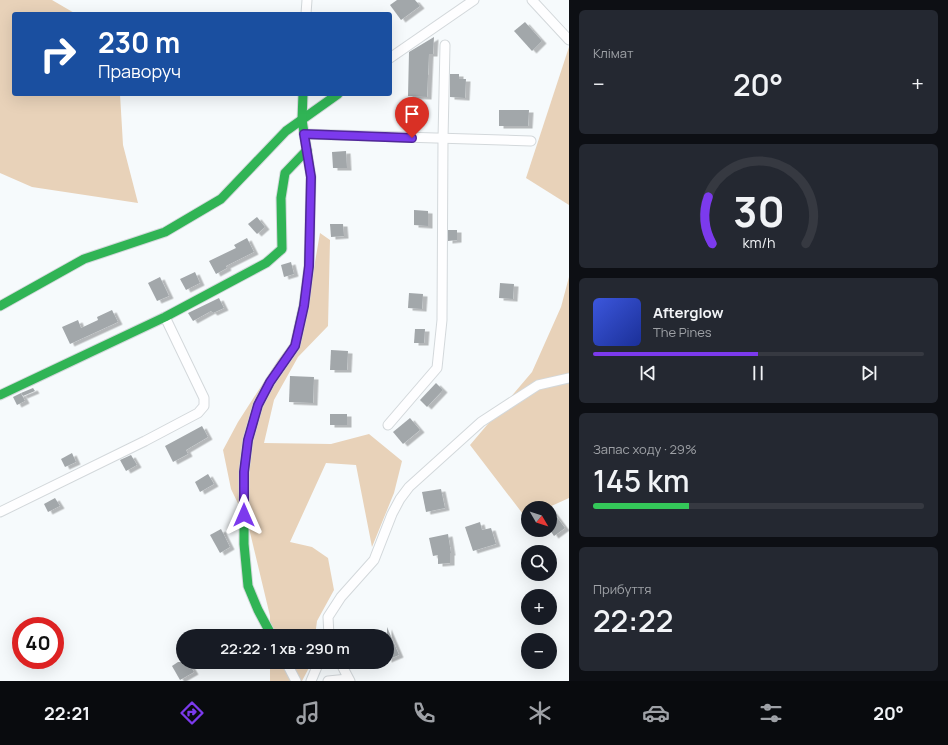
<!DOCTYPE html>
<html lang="uk">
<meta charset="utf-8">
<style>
body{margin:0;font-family:Manrope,sans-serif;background:#242831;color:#f1f3f6;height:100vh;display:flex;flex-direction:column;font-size:15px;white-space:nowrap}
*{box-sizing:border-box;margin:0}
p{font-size:13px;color:#9ea1a6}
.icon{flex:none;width:22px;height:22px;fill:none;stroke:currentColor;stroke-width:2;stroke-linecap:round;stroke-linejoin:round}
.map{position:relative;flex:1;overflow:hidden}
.sheet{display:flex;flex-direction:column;gap:10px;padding:10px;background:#0d0f14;width:379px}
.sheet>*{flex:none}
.banner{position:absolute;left:12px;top:12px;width:380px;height:84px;border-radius:4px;box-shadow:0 4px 16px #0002;background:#1a4fa0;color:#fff;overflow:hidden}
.needle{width:26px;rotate:129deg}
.fabs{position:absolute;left:521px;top:501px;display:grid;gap:8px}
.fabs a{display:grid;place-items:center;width:36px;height:36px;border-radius:50%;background:#171b24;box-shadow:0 4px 16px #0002;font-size:20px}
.speed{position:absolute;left:12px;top:617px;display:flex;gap:8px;font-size:20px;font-weight:700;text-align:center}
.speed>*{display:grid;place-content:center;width:52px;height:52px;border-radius:50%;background:#171b24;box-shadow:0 4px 16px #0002;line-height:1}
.speed .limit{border:6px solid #d22;background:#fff;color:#111}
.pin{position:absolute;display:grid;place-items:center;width:34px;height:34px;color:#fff;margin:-41px -17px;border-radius:50% 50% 50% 0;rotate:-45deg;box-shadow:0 0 4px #0007}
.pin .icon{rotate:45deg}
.me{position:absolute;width:44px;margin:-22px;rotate:0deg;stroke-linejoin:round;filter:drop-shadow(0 0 3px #0008)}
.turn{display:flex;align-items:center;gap:14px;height:84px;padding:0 20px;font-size:18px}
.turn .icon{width:52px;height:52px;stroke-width:2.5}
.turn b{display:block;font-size:28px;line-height:34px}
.big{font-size:30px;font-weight:600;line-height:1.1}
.sheet .card{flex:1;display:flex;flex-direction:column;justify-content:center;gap:6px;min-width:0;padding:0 14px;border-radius:6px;background:#242831}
.sheet .dial{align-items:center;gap:0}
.dial svg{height:104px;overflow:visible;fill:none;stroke:#363941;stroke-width:7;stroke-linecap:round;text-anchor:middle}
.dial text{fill:#f1f3f6;stroke:none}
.song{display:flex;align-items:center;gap:12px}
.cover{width:48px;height:48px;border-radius:6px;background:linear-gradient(135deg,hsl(230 70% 55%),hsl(230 70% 35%))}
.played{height:4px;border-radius:2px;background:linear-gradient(90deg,#7c3aed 50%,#363941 50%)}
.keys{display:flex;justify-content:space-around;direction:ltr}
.heat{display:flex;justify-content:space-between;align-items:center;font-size:22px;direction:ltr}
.charge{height:6px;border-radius:3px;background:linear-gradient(90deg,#34c759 29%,#363941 0)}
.trip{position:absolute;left:176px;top:629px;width:218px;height:40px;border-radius:20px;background:#171b24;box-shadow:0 4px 16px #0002;font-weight:600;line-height:40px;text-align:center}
.tabs{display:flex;height:64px;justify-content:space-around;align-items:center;background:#090b0e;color:#9ea1a6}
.tabs .icon{width:28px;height:28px}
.tabs .selected{color:#7c3aed}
.tabs b{font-size:18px;color:#f1f3f6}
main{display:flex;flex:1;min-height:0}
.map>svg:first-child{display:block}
.forest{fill:#e8d2b9}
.building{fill:#a2a7aa;filter:url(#shadow)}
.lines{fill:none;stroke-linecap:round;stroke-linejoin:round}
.street-casing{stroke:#d3d8db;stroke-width:11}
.fast-casing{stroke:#d3d8db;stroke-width:11}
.street{stroke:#fefeff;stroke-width:9}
.fast{stroke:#30b455;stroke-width:9}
.route-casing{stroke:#51269a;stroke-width:10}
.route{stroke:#7c3aed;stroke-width:7}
</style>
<main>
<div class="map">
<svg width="569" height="681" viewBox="0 0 569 681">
<defs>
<filter id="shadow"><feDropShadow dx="4.5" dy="2.5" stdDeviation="0" flood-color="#0004"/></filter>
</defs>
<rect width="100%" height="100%" fill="#f6fafc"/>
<g class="forest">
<path d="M 0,0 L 52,0 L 76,14 L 14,14 L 14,94 L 120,94 L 123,145 L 138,203 L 32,187 L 0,173 Z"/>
<path d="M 569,47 L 569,205 L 526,178 Z"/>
<path d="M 320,233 L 330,240 L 328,326 L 298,357 L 274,400 L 264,443 L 331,444 L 369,434 L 402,461 L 394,493 L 372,547 L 356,465 L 326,463 L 290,542 L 312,547 L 328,558 L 334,590 L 317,621 L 315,636 L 270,636 L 270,616 L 248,524 L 231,489 L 223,450 L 238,422 L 278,360 L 304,326 Z"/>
<path d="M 569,277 L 569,498 L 547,508 L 528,508 L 528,517 L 526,518 L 470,445 L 532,372 L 561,307 Z"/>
<path d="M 270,662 L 312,662 L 302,681 L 270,681 Z"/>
</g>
<g class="building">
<path d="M 397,0 L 415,0 L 420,6 L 401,20 L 390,5 Z"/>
<path d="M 525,22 L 542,41 L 532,51 L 514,31 Z"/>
<path d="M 434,37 L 433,54 L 429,54 L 427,97 L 408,96 L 409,52 Z"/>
<path d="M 450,74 L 459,74 L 459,79 L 466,79 L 465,98 L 450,97 Z"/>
<path d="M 499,110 L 529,110 L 528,126 L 499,126 Z"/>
<path d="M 346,151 L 347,168 L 333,168 L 332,152 Z"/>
<path d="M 414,210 L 428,211 L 428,226 L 414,225 Z"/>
<path d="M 257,217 L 265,227 L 257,234 L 248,224 Z"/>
<path d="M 330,224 L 343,224 L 344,236 L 331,237 Z"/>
<path d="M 448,230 L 457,230 L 457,240 L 448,241 Z"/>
<path d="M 247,238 L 254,252 L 226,266 L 227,268 L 216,274 L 209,261 L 236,248 L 234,245 Z"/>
<path d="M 291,262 L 294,274 L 284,277 L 281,265 Z"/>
<path d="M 195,272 L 200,283 L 186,290 L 180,279 Z"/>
<path d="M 160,277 L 169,296 L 157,301 L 148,283 Z"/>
<path d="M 500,283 L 514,284 L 513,299 L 499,298 Z"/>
<path d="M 409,293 L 423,294 L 422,309 L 408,308 Z"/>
<path d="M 219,298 L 224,308 L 213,313 L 211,311 L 193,321 L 188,313 Z"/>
<path d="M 112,310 L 118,322 L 70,344 L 62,327 L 78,320 L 81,328 L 98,320 L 97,317 Z"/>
<path d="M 415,329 L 425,329 L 424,343 L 414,343 Z"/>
<path d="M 331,350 L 348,351 L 347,370 L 330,370 Z"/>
<path d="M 290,376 L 314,377 L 313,403 L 289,402 Z"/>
<path d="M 436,383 L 443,390 L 427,407 L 420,400 Z"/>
<path d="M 33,388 L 35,391 L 23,396 L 21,393 Z"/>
<path d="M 21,393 L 25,401 L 17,405 L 13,397 Z"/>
<rect x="330" y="414" width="17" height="11"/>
<path d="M 410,418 L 420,430 L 403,444 L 393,432 Z"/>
<path d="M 202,426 L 208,437 L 186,450 L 188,454 L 173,462 L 165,446 Z"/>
<path d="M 72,453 L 76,462 L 65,467 L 61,459 Z"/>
<path d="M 131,455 L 137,465 L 126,471 L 120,460 Z"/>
<path d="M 208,474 L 214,484 L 200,492 L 195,482 Z"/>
<path d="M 441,489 L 445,508 L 426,512 L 422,492 Z"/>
<path d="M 55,498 L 60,506 L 48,512 L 44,504 Z"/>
<path d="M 550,508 L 565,528 L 554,536 L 550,530 Z"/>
<path d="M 480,522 L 482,530 L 491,528 L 496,544 L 473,551 L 465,527 Z"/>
<path d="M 221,529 L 230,547 L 220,553 L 210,535 Z"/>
<path d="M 448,534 L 451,553 L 450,553 L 450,563 L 438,564 L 438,555 L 433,556 L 429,538 Z"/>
<path d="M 387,627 L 399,655 L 387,660 Z"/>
<path d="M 178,662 L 188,662 L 194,672 L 180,680 L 172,666 Z"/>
</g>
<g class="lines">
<g class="street-casing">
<g id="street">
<path d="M 532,0 L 569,40"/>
<path d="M 306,14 L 307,0"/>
<path d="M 390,58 L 474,0"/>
<path d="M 304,134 L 531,141"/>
<path d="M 388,425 L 437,368 L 442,320 L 443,139 L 445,45"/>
<path d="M 0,512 L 145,441 L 198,413 L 204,406 L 204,398 L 165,317"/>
<path d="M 329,636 L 328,617 L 341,597 L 374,560 L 392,514 L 400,499 L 409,487 L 481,422 L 538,385 L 569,378"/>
<path d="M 286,662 L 296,681"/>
<path d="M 340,662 L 350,681"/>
<path d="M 311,681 L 319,662"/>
<path d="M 328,681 L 348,679"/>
</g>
</g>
<g class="fast-casing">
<g id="fast">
<path d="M 0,306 L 84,259 L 165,232 L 221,199 L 286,131 L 338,94"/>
<path d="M 0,395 L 165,317 L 266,263 L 282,249 L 281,198 L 285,173 L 307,150"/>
<path d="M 272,636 L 258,610 L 248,586 L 244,544 L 244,472 L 248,440 L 258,405 L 270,382 L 295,346 L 304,305 L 309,266 L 311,177 L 302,120 L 303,94"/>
</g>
</g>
<use href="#street" class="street"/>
<use href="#fast" class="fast"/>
</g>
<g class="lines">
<g class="route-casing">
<path id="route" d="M 244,515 L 244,472 L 248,440 L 258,405 L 270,382 L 295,346 L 304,306 L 309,266 L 311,177 L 304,134 L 412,138"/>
</g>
<use href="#route" class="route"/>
</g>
</svg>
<div class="fabs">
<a><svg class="needle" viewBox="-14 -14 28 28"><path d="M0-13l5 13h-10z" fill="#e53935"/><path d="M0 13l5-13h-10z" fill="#9ea1a6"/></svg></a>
<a><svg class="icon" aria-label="search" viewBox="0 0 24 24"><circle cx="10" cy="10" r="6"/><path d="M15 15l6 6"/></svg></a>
<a>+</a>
<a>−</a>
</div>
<div class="speed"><div class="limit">40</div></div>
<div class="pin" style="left:412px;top:138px;background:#d93025"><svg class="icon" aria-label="arrive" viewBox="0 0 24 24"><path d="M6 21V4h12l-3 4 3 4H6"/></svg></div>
<svg class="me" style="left:244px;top:515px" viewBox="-20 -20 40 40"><path d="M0-17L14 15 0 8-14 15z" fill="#7c3aed" stroke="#fff" stroke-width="4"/></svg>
<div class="trip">22:22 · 1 хв · 290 m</div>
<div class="banner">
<div class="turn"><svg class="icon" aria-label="right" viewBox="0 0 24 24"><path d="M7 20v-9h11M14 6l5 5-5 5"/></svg><div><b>230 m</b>Праворуч</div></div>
</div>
</div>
<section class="sheet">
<div class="card"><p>Клімат</p>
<div class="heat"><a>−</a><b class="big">20°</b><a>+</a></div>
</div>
<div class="card dial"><svg viewBox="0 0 100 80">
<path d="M14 69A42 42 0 1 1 86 69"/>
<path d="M14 69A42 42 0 0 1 11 33" stroke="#7c3aed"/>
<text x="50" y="56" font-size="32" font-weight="700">30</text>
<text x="50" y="72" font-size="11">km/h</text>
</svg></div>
<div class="card">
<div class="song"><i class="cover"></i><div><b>Afterglow</b><p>The Pines</p></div></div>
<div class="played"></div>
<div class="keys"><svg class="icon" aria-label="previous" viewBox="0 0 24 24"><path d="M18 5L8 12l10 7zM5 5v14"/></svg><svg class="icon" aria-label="pause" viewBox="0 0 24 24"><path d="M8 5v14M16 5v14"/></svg><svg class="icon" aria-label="next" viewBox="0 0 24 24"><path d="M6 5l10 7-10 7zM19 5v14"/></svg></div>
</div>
<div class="card"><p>Запас ходу · 29%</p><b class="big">145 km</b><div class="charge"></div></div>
<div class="card"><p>Прибуття</p><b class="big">22:22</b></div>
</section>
</main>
<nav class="tabs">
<b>22:21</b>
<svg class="icon selected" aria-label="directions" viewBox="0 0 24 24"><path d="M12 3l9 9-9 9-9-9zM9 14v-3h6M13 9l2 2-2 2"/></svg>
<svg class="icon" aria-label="music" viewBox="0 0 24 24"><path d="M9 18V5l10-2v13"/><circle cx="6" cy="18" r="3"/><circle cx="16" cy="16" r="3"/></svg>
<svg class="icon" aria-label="phone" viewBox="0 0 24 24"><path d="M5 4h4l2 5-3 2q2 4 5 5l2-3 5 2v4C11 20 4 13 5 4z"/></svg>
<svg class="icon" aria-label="climate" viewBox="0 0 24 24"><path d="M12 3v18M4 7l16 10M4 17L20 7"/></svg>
<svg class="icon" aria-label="car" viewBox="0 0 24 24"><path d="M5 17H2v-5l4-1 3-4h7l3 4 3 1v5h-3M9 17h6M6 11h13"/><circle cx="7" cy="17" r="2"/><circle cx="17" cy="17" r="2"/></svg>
<svg class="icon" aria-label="filters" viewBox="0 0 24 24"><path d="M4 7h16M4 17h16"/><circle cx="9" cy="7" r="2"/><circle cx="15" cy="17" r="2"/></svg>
<b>20°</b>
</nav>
